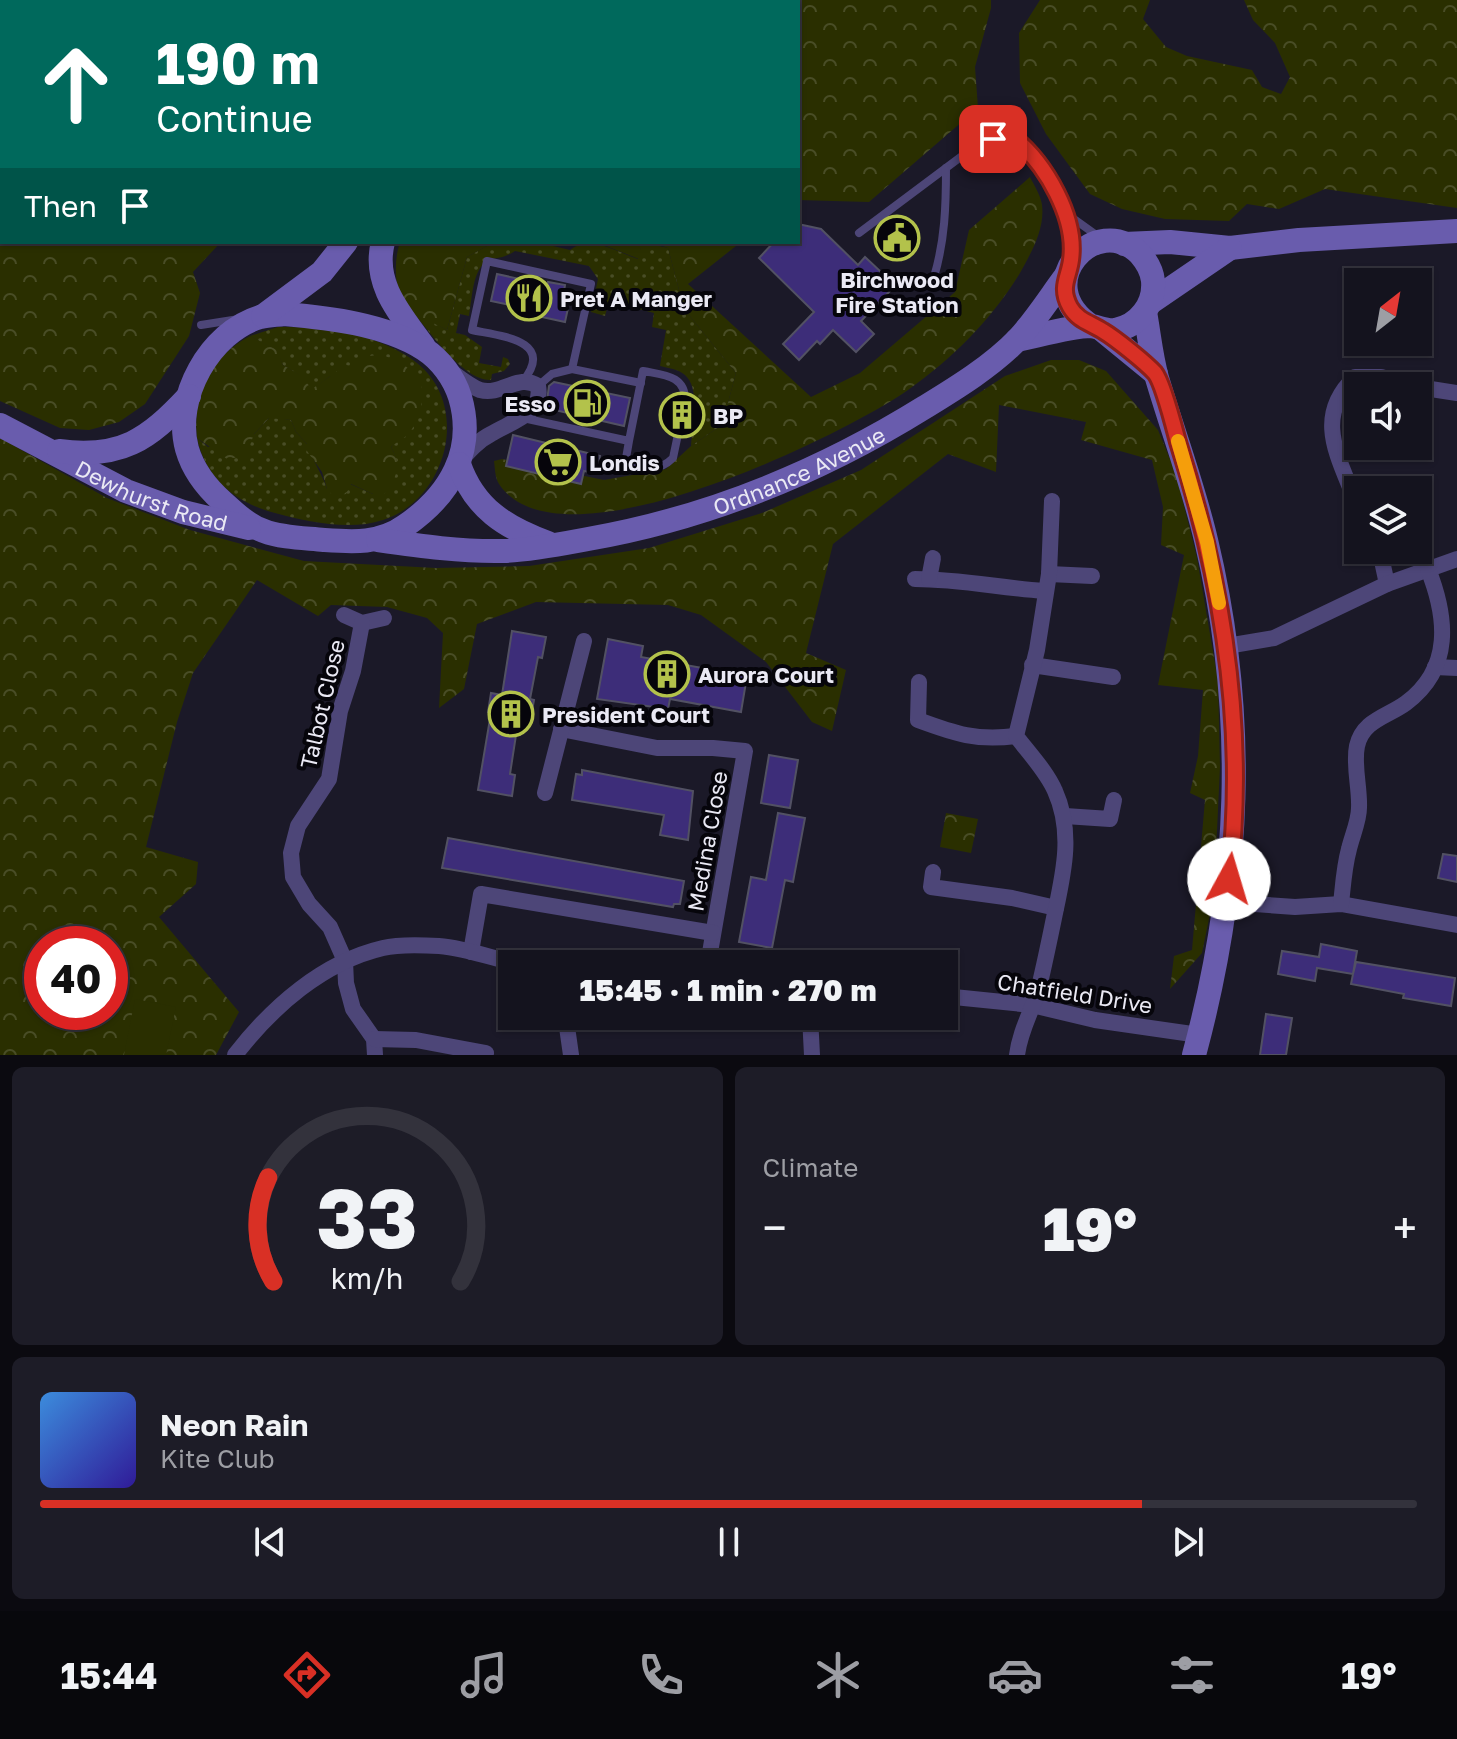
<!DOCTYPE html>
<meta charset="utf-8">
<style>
body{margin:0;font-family:"Golos Text",sans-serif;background:#1d1c27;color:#f1f3f6;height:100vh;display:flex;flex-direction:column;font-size:30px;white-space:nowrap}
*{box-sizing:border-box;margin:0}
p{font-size:26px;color:#9d9ea4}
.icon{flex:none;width:44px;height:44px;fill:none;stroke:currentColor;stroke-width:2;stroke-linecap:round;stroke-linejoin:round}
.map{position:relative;height:1055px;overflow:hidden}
.drawer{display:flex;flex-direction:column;gap:12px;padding:12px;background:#0b0a10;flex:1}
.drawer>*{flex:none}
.banner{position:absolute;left:0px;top:0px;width:800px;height:244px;box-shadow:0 2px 6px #0004,0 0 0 2px #33323c;background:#00695c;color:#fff;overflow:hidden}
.needle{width:52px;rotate:31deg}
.tools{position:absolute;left:1344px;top:268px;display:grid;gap:16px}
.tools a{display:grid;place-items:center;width:88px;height:88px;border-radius:0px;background:#14131e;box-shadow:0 2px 6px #0004,0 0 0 2px #33323c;font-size:40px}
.speed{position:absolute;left:24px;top:926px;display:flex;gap:16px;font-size:40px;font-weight:700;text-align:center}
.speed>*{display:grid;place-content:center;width:104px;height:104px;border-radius:50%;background:#14131e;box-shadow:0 2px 6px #0004,0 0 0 2px #33323c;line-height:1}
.speed .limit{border:12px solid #d22;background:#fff;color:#111}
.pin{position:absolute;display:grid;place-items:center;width:68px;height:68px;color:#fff;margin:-34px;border-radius:16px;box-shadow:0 4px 12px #0006}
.me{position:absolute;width:88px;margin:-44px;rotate:6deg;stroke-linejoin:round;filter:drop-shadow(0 0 6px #0008)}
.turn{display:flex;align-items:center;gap:28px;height:168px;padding:0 24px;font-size:36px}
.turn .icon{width:104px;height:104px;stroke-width:2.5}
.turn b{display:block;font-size:56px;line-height:68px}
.then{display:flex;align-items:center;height:76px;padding:0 24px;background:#0003;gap:16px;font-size:30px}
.big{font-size:60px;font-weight:800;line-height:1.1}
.drawer .card{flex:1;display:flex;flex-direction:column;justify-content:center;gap:12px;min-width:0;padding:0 28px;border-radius:12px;background:#1d1c27}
.drawer .dial{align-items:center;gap:0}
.dial svg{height:208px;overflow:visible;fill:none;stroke:#33323c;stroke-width:7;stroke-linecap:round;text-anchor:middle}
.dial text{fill:#f1f3f6;stroke:none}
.song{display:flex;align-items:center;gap:24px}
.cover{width:96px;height:96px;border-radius:12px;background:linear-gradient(135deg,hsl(210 70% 55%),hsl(250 70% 35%))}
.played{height:8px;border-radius:4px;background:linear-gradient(90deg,#d93025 80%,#33323c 80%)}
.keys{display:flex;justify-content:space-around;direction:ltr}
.heat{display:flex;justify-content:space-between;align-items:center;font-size:44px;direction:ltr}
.drawer .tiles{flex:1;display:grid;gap:12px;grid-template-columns:1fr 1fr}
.card:last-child{grid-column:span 2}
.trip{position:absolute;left:498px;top:950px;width:460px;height:80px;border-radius:0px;background:#14131e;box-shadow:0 2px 6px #0004,0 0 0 2px #33323c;font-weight:800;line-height:80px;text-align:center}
.tab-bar{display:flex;height:128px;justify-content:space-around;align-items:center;background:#08080c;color:#9d9ea4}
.tab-bar .icon{width:56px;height:56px}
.tab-bar .on{color:#d93025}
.tab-bar b{font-size:36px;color:#f1f3f6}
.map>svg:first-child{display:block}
.grass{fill:url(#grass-dots)}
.forest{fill:url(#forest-crowns);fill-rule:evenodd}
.pitch{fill:#2a2f00}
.building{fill:#3d2d79;stroke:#525163;stroke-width:2}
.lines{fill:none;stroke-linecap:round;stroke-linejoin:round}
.lane{stroke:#4d4678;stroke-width:8}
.street{stroke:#4d4678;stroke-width:16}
.secondary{stroke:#695cad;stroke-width:24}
.route-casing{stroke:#8d1f18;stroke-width:20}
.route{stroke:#d93025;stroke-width:14}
.slow{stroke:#f59e0b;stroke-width:14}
.labels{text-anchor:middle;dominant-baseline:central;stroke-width:8;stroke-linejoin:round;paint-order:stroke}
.poi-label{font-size:22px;font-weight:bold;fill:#eae9f4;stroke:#06050b;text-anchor:start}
.street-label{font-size:22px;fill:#eae9f4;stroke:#06050b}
</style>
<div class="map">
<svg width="1457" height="1055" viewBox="0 0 1457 1055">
<defs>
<pattern id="grass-dots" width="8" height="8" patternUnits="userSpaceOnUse" patternTransform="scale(2)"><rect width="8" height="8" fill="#2a2f00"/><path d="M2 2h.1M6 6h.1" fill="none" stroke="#494d26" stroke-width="1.8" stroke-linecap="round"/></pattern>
<pattern id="forest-crowns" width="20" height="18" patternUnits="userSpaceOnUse" patternTransform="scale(2)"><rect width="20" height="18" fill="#2a2f00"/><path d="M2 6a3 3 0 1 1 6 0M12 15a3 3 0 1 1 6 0" fill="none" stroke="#494d26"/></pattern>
</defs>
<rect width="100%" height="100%" fill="#1b1928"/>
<g class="grass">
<path d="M 494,242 L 536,242 L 570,250 C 590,234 615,251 638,259 L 642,242 L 668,248 L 684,309 L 736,373 L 722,425 L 691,446 C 692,426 701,389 685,375 C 678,369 668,368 660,366 L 666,330 L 652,327 L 654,313 L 609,301 L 605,316 L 591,312 L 598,279 L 589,266 L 515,251 C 502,260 495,256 486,262 C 472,271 472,301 469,316 L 460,314 L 456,333 L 465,335 L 482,347 L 479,363 L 501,367 L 503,357 L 508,359 L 510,364 L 504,371 L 492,374 L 491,380 C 463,381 429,330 411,310 L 447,330 L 467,257 Z"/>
<path d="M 278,327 C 323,327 381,334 417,363 C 472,407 446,500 383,520 C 350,531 308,522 275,513 C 236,503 206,479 197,438 L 208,447 L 254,434 L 270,417 L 291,420 L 296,432 L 307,444 C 308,452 323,475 327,489 L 350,484 L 373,494 L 384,493 C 395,480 401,463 391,447 L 399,439 L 355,367 L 329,377 L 312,390 L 299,375 L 283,365 L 276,350 L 250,336 Z"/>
</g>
<g class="forest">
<path d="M 0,0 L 435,0 L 435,2 L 2,2 L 2,242 L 221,242 L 193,272 L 200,293 L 189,336 L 145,404 L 119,422 L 89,430 L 60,428 L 0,401 Z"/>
<path d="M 508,0 L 991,0 L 991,8 L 975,67 L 978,108 L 869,202 L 798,200 L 798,2 L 507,2 Z"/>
<path d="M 1040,0 L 1150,0 L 1143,19 L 1166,47 L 1187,56 L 1252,70 L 1262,87 L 1281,94 L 1290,77 L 1275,43 L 1253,20 L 1244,0 L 1457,0 L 1457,208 L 1325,189 L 1279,209 L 1247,204 L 1229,221 L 1165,219 L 1122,209 L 1090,194 L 1046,134 L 1020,83 L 1019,33 Z"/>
<path d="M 1030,177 C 1034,185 1041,196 1042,205 C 1045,229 1031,253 1020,273 C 991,320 953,358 908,390 C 842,436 559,575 499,484 C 495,478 495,468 494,461 L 502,459 L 604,480 L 666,469 L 691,446 L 722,425 L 736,373 L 684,309 L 668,248 L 651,242 L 741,242 L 688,284 L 811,397 L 860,373 L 955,292 L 969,230 Z"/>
<path d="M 400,242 L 494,242 L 467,257 L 447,330 C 436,324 423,319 414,312 C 393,297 393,264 400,242 Z"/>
<path d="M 596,242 L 642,242 L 639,259 Z"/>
<path d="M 250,336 L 277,350 L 283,365 L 300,375 L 312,389 L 346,365 L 355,367 C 356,366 363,358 364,358 C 383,348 414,366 421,385 C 426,397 418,422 410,432 C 406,438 396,442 391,447 C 402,465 397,478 384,494 L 373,494 L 351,484 L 346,494 L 333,496 L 327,489 L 322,472 L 307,451 L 307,444 L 296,432 L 291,420 L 269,418 L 254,434 L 246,456 L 227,459 L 197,438 C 192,396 212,355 250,336 Z"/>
<path d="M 1051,360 L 1079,360 L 1106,371 L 1158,430 L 1176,474 L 1197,558 L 1218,681 L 1220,767 L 1216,852 L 1211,909 L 1202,953 L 1170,989 L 1174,956 L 1192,950 L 1205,800 L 1190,793 L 1198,756 L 1203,690 L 1158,685 L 1184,555 L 1161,545 L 1163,507 L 1152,460 L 1081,440 L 1086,422 L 999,405 L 996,472 L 948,454 L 833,544 L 806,653 L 846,670 L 832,731 L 812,722 L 766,662 L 701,615 L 668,605 L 536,602 L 477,624 L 464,689 L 439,708 L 443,633 L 427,618 L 387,607 L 331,605 L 318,616 L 257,580 L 193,673 L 177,722 L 146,847 L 198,862 L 196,884 L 159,917 L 239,1012 L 216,1055 L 0,1055 L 0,438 L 107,498 L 190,530 L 304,561 L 436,568 L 529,566 L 649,548 L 762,513 L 861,470 L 1005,376 ZM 42,944 L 110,944 L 110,1012 L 42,1012 Z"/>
<path d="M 946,813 L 978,819 L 971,853 L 940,847 Z"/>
</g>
<path class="pitch" d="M 135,999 L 176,1007 L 166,1055 L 124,1055 Z"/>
<g class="building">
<path d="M 798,224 L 821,229 L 858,265 L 865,257 L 881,272 L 877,276 L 891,290 L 861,321 L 874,334 L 856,352 L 833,330 L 820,344 L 817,341 L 799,360 L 783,344 L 814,312 L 759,258 L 774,242 L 798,242 Z"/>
<path d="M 497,274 L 547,285 L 548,282 L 565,285 L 563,297 L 570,299 L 565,322 L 519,312 L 520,307 L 491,301 Z"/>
<path d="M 554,382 L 630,398 L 624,426 L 546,408 L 549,386 Z"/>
<path d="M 513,435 L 600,456 L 596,473 L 584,471 L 581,484 L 506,466 Z"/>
<path d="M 512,631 L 546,637 L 542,658 L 538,657 L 530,699 L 534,700 L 531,716 L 524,715 L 520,735 L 516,735 L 510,774 L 515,775 L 512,796 L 478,790 L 491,713 L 488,712 L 491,693 L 502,695 Z"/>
<path d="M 608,639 L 643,646 L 641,657 L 747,676 L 741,712 L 670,699 L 668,709 L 597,699 Z"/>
<path d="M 769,755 L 798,760 L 790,808 L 761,803 Z"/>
<path d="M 582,770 L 693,791 L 688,840 L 660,835 L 664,815 L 572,800 L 576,774 L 582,775 Z"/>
<path d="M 778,813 L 805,818 L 793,882 L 785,880 L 772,948 L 739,942 L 751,877 L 766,880 Z"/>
<path d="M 448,838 L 684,881 L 680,904 L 674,904 L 673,907 L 442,868 Z"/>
<path d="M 1443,854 L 1457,856 L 1457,882 L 1438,878 Z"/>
<path d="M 1321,944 L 1357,951 L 1353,974 L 1356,962 L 1455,978 L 1451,1006 L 1403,998 L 1404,994 L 1351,984 L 1353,974 L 1317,968 L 1315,981 L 1278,974 L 1282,951 L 1319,957 Z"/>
<path d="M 1266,1014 L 1292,1018 L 1286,1055 L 1260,1055 Z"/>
</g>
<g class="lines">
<g class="lane">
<path d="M 1067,214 L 1099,237"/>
<path d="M 859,233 L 974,147 L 993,139 L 1014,138 L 1030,151 L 1067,214 L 1071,257"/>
<path d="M 934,277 C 945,240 946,206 946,168"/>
<path d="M 201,325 L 239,319"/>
<path d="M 523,381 C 556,340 500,336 472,330 L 487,261 L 591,284 L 572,369"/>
<path d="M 538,386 L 552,374 L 572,369 L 641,383"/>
<path d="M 523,418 L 629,441 L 643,371 C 663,375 686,375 685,401 L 673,458 C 658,473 643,469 625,464 L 629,441"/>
</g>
<g class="street">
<path d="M 452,372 C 460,378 470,386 480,390 C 502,396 518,373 538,386 C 544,414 510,422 491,434 C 479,440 470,450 461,460"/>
<path d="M 1418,387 L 1457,393"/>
<path d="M 1358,508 C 1341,460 1311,419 1355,377 L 1381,377 L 1413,386"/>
<path d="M 1377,550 L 1382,561 L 1387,584"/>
<path d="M 1049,574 L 1092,576"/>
<path d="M 915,579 C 959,579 1001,588 1044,591"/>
<path d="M 929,579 L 933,558"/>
<path d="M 344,615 L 362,623 L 384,618"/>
<path d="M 362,623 L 353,671 L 340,711 L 329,779 L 298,826 L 291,853 L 293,877 L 309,904 L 330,927 L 345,961 L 346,983 L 353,1009 L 374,1039 L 375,1055"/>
<path d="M 1227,646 L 1274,638 L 1387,584 L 1457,559"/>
<path d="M 1032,665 L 1113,677"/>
<path d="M 1435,667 L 1457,668"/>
<path d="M 919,682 L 918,720 C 956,734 976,741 1016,736"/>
<path d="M 561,729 L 657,748 L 713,748 L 745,751 L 708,964"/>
<path d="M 545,793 L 584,641"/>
<path d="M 1065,816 L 1110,819 L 1114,800"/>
<path d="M 933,872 L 931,887 L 1012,898 L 1056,908"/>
<path d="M 1226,902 L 1295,907 L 1341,904 L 1457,925"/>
<path d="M 1341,904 C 1343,886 1344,867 1349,849 C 1352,836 1359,821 1359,808 C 1360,788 1353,765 1357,746 C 1363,720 1387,717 1406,703 C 1453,668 1447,617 1428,569"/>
<path d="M 471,952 L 481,894 L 713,933"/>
<path d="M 944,996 L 1032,1005 L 1095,1020 L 1199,1035"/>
<path d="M 569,1016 L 567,1027 L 571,1055"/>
<path d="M 810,1016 L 812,1055"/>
<path d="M 374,1039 L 416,1040 L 486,1053"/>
<path d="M 235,1055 C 272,1007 323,962 383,948 C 399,944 422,945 439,946 C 465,948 492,958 517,964"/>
<path d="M 1017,1055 C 1020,1031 1031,1013 1038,991 C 1044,967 1049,942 1054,918 C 1063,875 1074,833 1055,791 C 1047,772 1029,753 1016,736 L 1037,650 L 1049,574 L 1052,501"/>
</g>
<g class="secondary">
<path d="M 458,2 L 459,0"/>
<path d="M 489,2 L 490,0"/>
<path d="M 383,242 C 372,284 401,315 424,347"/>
<path d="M 1124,244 L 1170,242 L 1230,248 L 1299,240 L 1457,231"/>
<path d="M 1151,302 L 1230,248"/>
<path d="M 1145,312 C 1149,334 1151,356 1157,378 C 1173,432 1193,485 1206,540 C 1248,716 1241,881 1194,1055"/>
<path d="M 284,314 C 330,318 384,324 424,349 C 441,360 454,378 460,397 C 476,451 450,495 405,526 C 380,544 353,542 324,540 C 305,538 282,538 264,531 C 249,526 236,514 224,503 C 208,489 193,470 187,449 C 173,398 210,332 260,317 C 268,315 276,315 284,314 Z"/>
<path d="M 263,316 L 322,272 L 346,242"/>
<path d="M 1101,329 L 1156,374"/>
<path d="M 1017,340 C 1037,336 1072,326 1091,326 C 1099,327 1106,331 1115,330 C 1139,326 1155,304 1153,281 C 1152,271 1147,262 1140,254 C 1096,210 1028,284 1091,326"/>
<path id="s1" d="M 0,425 L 126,491 L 183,512 L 249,528"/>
<path d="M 59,451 C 121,459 148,440 189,396"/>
<path d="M 459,464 C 474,508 506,528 548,543"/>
<path id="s2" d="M 378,540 C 420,546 462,552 504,551 C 532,550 561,544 588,539 C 708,518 822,471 925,407 C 956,388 992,366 1018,339 C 1035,321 1050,297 1065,277"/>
</g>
</g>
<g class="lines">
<g class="route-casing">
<path id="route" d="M 993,139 L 1014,138 C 1046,164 1077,218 1071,260 C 1069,277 1059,287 1070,307 C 1078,321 1091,323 1103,331 C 1115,338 1146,363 1155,373 C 1163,383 1174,427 1178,442 C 1223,583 1247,731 1229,879"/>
</g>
<use href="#route" class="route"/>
<path class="slow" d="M 1178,441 L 1207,542 L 1219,603"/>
</g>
<defs>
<g id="civic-ring" transform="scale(2.3)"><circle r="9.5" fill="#06050b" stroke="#b3c24b" stroke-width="1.5"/><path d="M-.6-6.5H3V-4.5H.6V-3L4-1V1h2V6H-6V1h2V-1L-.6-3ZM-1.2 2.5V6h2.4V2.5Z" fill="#b3c24b"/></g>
<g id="restaurant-ring" transform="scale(2.3)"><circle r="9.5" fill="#06050b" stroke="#b3c24b" stroke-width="1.5"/><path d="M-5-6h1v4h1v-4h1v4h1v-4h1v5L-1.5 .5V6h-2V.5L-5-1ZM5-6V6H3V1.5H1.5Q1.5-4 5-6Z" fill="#b3c24b"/></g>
<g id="fuel-ring" transform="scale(2.3)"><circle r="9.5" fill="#06050b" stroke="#b3c24b" stroke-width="1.5"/><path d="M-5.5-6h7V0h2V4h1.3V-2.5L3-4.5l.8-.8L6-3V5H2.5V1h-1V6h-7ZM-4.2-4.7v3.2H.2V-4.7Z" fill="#b3c24b"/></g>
<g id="building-ring" transform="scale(2.3)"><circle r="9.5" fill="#06050b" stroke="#b3c24b" stroke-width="1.5"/><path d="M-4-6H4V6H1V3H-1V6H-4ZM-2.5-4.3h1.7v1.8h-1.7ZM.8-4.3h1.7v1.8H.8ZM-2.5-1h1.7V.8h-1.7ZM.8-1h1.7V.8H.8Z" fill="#b3c24b"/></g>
<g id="supermarket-ring" transform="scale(2.3)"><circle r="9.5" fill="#06050b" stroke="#b3c24b" stroke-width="1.5"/><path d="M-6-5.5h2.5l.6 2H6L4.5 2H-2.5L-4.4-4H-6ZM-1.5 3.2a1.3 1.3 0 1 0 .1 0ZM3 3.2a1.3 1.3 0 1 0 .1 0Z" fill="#b3c24b"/></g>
</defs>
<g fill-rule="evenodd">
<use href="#civic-ring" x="897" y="238"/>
<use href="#restaurant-ring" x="529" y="298"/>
<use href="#fuel-ring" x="587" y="403"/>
<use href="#building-ring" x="682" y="415"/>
<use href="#supermarket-ring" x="558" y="462"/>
<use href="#building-ring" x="667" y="674"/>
<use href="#building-ring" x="511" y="714"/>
</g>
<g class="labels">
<g class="poi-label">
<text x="897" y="279" text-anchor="middle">Birchwood<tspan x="897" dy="25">Fire Station</tspan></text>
<text x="560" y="298">Pret A Manger</text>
<text x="556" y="403" text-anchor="end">Esso</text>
<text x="713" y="415">BP</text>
<text x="589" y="462">Londis</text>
<text x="698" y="674">Aurora Court</text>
<text x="542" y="714">President Court</text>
</g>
<g class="street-label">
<text stroke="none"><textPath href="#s2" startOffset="434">Ordnance Avenue</textPath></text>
<text stroke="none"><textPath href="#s1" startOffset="168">Dewhurst Road</textPath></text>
<text transform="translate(322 704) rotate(-77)">Talbot Close</text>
<text transform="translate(707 841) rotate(-80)">Medina Close</text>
<text transform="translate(1075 993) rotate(9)">Chatfield Drive</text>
</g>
</g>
</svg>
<div class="tools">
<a><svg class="needle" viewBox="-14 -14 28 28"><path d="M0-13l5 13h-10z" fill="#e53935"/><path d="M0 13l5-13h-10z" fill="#9d9ea4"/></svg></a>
<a><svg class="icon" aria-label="sound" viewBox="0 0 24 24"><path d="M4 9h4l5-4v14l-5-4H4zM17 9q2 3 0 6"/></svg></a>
<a><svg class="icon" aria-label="layers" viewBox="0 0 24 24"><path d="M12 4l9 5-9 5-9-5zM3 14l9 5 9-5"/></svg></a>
</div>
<div class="speed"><div class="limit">40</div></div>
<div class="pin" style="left:993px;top:139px;background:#d93025"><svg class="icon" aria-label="arrive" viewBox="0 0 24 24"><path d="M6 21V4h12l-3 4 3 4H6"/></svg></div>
<svg class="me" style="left:1229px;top:879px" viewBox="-20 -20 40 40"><circle r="19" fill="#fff"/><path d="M0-13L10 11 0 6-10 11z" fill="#d93025"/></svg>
<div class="trip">15:45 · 1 min · 270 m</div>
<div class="banner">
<div class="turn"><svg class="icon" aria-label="ahead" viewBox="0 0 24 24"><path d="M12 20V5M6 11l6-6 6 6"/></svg><div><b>190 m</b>Continue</div></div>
<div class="then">Then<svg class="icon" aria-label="arrive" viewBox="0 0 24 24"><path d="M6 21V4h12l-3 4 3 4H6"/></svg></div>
</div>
</div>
<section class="drawer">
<div class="tiles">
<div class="card dial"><svg viewBox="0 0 100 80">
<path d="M14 69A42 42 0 1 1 86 69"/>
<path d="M14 69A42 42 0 0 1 12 29" stroke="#d93025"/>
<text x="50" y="56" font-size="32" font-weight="700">33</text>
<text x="50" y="72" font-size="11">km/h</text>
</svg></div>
<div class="card"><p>Climate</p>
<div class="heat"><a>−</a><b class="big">19°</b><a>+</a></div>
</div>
<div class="card">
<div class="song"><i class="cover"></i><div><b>Neon Rain</b><p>Kite Club</p></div></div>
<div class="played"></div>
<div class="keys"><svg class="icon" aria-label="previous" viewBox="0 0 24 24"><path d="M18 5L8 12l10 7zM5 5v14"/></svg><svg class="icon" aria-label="pause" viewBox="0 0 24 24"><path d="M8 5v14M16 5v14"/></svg><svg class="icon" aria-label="next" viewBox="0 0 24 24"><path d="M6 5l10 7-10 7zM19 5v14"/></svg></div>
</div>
</div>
</section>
<nav class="tab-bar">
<b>15:44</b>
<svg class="icon on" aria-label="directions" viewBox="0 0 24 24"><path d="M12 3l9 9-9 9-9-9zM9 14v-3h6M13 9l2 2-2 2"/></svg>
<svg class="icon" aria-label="music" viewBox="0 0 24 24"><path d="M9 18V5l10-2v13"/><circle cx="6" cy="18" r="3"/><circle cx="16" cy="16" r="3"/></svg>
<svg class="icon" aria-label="phone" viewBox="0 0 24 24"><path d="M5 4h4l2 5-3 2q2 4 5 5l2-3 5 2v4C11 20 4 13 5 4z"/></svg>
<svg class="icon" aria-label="climate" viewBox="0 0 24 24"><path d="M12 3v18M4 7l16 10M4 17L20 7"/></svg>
<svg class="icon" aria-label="car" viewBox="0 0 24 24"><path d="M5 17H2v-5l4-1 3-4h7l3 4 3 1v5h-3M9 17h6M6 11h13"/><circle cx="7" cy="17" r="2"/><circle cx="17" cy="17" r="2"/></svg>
<svg class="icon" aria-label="filters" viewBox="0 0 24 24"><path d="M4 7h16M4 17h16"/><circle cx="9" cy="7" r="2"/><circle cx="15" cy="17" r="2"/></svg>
<b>19°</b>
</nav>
